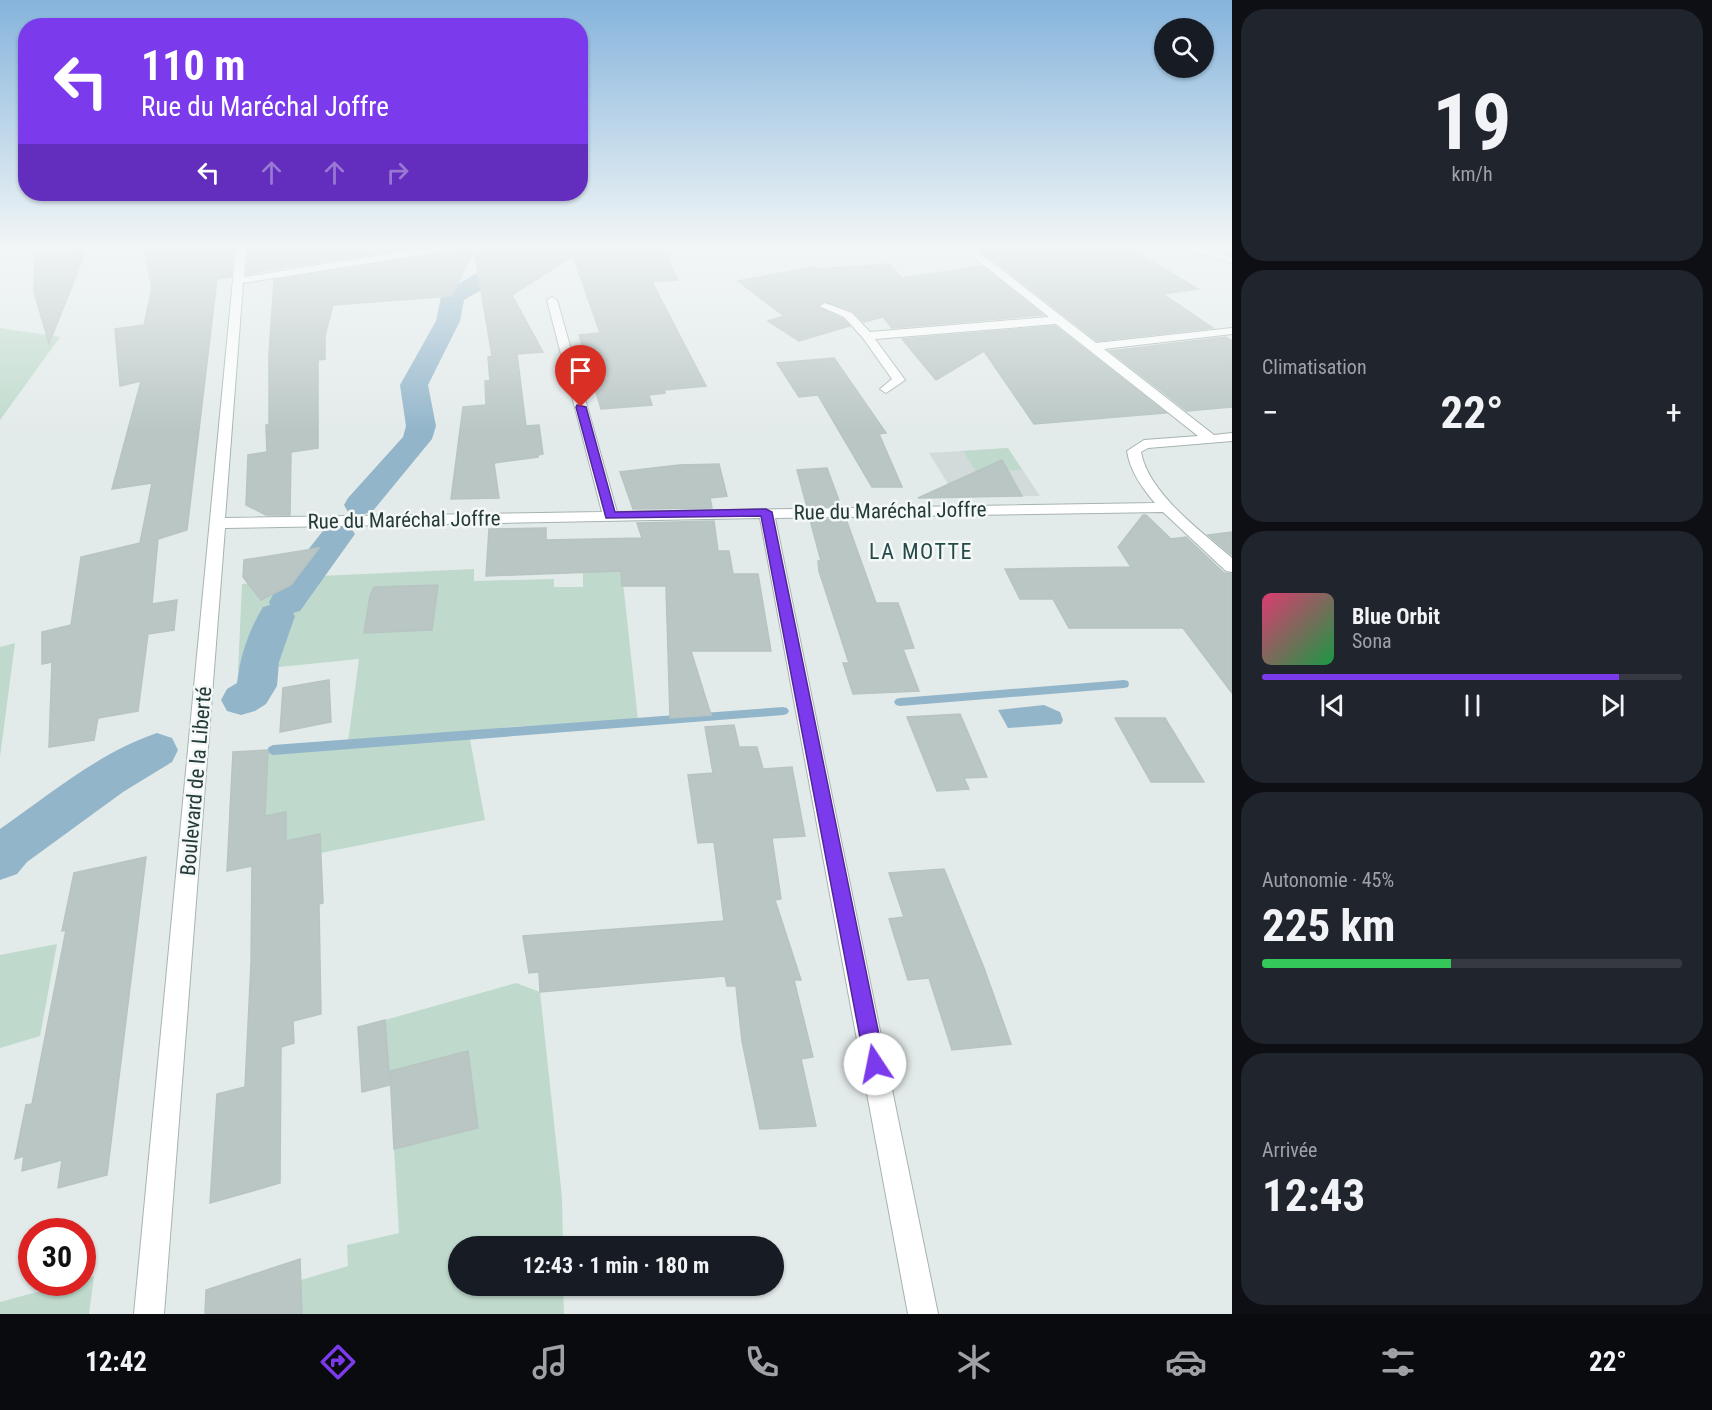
<!DOCTYPE html>
<html lang="fr">
<meta charset="utf-8">
<style>
body{margin:0;font-family:"Roboto Condensed",sans-serif;background:#20242c;color:#f1f3f6;height:100vh;display:flex;flex-direction:column;font-size:22px;white-space:nowrap}
*{box-sizing:border-box;margin:0}
p{font-size:20px;color:#9ea1a6}
.icon{flex:none;width:33px;height:33px;fill:none;stroke:currentColor;stroke-width:2;stroke-linecap:round;stroke-linejoin:round}
.map{position:relative;flex:1;overflow:hidden}
.sheet{display:flex;flex-direction:column;gap:9px;padding:9px;background:#0d0f14;width:480px}
.sheet>*{flex:none}
.hud{position:absolute;left:18px;top:18px;width:570px;height:183px;border-radius:24px;box-shadow:0 2px 4px #0004;background:#7c3aed;color:#fff;overflow:hidden}
.buttons{position:absolute;left:1154px;top:18px;display:grid;gap:12px}
.buttons a{display:grid;place-items:center;width:60px;height:60px;border-radius:50%;background:#171b24;box-shadow:0 2px 4px #0004;font-size:30px}
.speed{position:absolute;left:18px;top:1218px;display:flex;gap:12px;font-size:30px;font-weight:700;text-align:center}
.speed>*{display:grid;place-content:center;width:78px;height:78px;border-radius:50%;background:#171b24;box-shadow:0 2px 4px #0004;line-height:1}
.speed .limit{border:9px solid #d22;background:#fff;color:#111}
.pin{position:absolute;display:grid;place-items:center;width:51px;height:51px;color:#fff;margin:-62px -26px;border-radius:50% 50% 50% 0;rotate:-45deg;box-shadow:0 0 6px #0007}
.pin .icon{rotate:45deg}
.me{position:absolute;width:66px;margin:-33px;rotate:349deg;stroke-linejoin:round;filter:drop-shadow(0 0 4px #0008)}
.turn{display:flex;align-items:center;gap:21px;height:126px;padding:0 24px;font-size:27px}
.turn .icon{width:78px;height:78px;stroke-width:2.5}
.turn b{display:block;font-size:42px;line-height:51px}
.lanes{display:flex;align-items:center;height:57px;padding:0 24px;background:#0003;justify-content:center;gap:30px;direction:ltr}
.lanes .off{opacity:.35}
.big{font-size:45px;font-weight:700;line-height:1.1}
.sheet .tile{flex:1;display:flex;flex-direction:column;justify-content:center;gap:9px;min-width:0;padding:0 21px;border-radius:24px;background:#20242c}
.sheet .dial{align-items:center;gap:0}
.dial b{font-size:78px;line-height:1}
.song{display:flex;align-items:center;gap:18px}
.cover{width:72px;height:72px;border-radius:9px;background:linear-gradient(135deg,hsl(340 70% 55%),hsl(140 70% 35%))}
.played{height:6px;border-radius:3px;background:linear-gradient(90deg,#7c3aed 85%,#363941 85%)}
.keys{display:flex;justify-content:space-around;direction:ltr}
.heat{display:flex;justify-content:space-between;align-items:center;font-size:33px;direction:ltr}
.charge{height:9px;border-radius:4px;background:linear-gradient(90deg,#34c759 45%,#363941 0)}
.trip{position:absolute;left:448px;top:1236px;width:336px;height:60px;border-radius:30px;background:#171b24;box-shadow:0 2px 4px #0004;font-weight:700;line-height:60px;text-align:center}
.menu{display:flex;height:96px;justify-content:space-around;align-items:center;background:#090b0e;color:#9ea1a6}
.menu .icon{width:42px;height:42px}
.menu .current{color:#7c3aed}
.menu b{font-size:27px;color:#f1f3f6}
main{display:flex;flex:1;min-height:0}
.map>svg:first-child{display:block}
.built{fill:#d2dbd9}
.green{fill:#bfdacc}
.water{fill:#92b5ca}
.lines{fill:none;stroke-linecap:round;stroke-linejoin:round}
.stream{fill:#92b5ca;fill-rule:evenodd}
.canal{fill:#92b5ca;fill-rule:evenodd}
.building{fill:#b9c6c3;stroke:#b7c4c2;stroke-width:1.5}
.minor-casing{stroke:#a6b3b2;stroke-width:2}
.minor{fill:#fff;fill-rule:evenodd}
.route{fill:#7c3aed;stroke:#51269a;stroke-width:1.5}
.labels{text-anchor:middle;dominant-baseline:central;stroke-width:5;stroke-linejoin:round;paint-order:stroke}
.street-label{font-size:21px;fill:#253b3a;stroke:#f4f8f7}
.neighbourhood-label{font-size:22px;letter-spacing:1.5px;fill:#244a49;stroke:#f4f8f7}
</style>
<main>
<div class="map">
<svg width="1232" height="1314" viewBox="0 0 1232 1314">
<rect width="100%" height="100%" fill="#e3ebea"/>
<path class="built" d="M 1008,448 L 1040,496 L 956,497 L 929,453 Z"/>
<g class="green">
<path d="M 0,328 L 60,337 L 0,420 Z"/>
<path d="M 1008,448 L 1022,470 L 1000,470 L 979,476 L 963,451 Z"/>
<path d="M 621,564 L 638,720 L 508,727 L 469,734 L 485,820 L 321,853 L 320,834 L 286,841 L 285,812 L 229,823 L 230,800 L 256,794 L 257,766 L 268,765 L 268,750 L 348,742 L 359,659 L 238,671 L 242,584 L 297,577 L 474,569 L 474,581 L 554,579 L 554,587 L 583,587 L 583,565 Z"/>
<path d="M 15,643 L 0,757 L 0,647 Z"/>
<path d="M 57,944 L 40,1036 L 0,1048 L 0,955 Z"/>
<path d="M 516,983 L 540,992 L 562,1197 L 563,1246 L 459,1246 L 459,1286 L 563,1286 L 564,1314 L 302,1314 L 301,1280 L 348,1266 L 347,1245 L 399,1233 L 394,1149 L 478,1128 L 468,1052 L 389,1071 L 385,1020 Z"/>
<path d="M 94,1276 L 89,1314 L 0,1314 L 0,1302 L 70,1283 L 82,1282 L 83,1279 Z"/>
</g>
<path class="water" d="M 1044,705 L 1060,712 L 1063,720 L 1061,724 L 1008,728 L 998,710 Z"/>
<g class="lines">
<g class="stream">
<path d="M 1124,680 L 1128,681 L 1129,684 L 1128,687 L 1124,688 L 900,706 L 896,705 L 894,702 L 896,699 L 900,698 Z"/>
<path d="M 783,707 L 787,708 L 789,711 L 787,714 L 783,715 L 273,755 L 269,753 L 267,750 L 269,747 L 273,745 Z"/>
</g>
<g class="canal">
<path d="M 505,248 L 530,248 L 501,278 L 464,300 L 460,321 L 428,385 L 436,426 L 432,439 L 372,512 L 360,515 L 348,512 L 344,505 L 348,498 L 403,437 L 406,426 L 400,385 L 436,321 L 441,297 L 445,292 L 485,268 Z"/>
<path d="M 338,523 L 350,527 L 355,534 L 300,611 L 293,613 L 295,616 L 279,662 L 277,686 L 266,704 L 255,711 L 241,715 L 227,711 L 221,700 L 227,689 L 237,683 C 240,656 249,630 263,607 L 270,605 L 269,602 L 274,593 L 326,527 Z"/>
<path d="M 157,733 L 172,738 L 178,750 L 172,762 L 123,792 L 27,862 L 17,874 L 0,880 L 0,829 C 49,795 100,752 157,733 Z"/>
</g>
</g>
<g class="building">
<path d="M 87,248 L 49,344 L 34,292 L 35,255 Z"/>
<path d="M 144,248 L 234,248 L 231,277 L 217,279 L 187,530 L 158,539 L 152,604 L 177,600 L 174,630 L 148,634 L 138,711 L 98,718 L 94,740 L 49,747 L 52,662 L 42,664 L 42,632 L 71,625 L 81,557 L 140,543 L 152,483 L 112,489 L 141,381 L 120,386 L 115,329 L 144,325 L 152,288 Z"/>
<path d="M 248,248 L 408,248 L 246,274 Z"/>
<path d="M 463,248 L 662,248 L 678,280 L 652,282 L 706,386 L 664,390 L 665,393 L 649,395 L 652,405 L 601,409 L 579,335 L 600,333 L 573,256 L 512,295 L 543,352 L 517,354 L 526,426 L 539,425 L 543,454 L 538,455 L 538,457 L 494,463 L 499,498 L 451,499 L 463,407 L 486,405 L 485,381 L 490,381 L 488,357 L 496,356 L 492,356 L 474,249 L 452,296 L 333,305 L 325,336 L 325,359 L 318,360 L 318,448 L 291,452 L 290,515 L 266,515 L 246,505 L 248,455 L 267,452 L 266,425 L 269,425 L 269,355 L 274,280 L 445,253 Z"/>
<path d="M 978,248 L 1131,248 L 1198,289 L 1163,294 L 1213,328 L 1097,341 Z"/>
<path d="M 889,264 L 902,278 L 982,266 L 1043,315 L 892,328 L 883,317 L 864,322 L 853,311 L 824,301 L 817,307 L 843,319 L 850,326 L 799,341 L 768,321 L 784,316 L 738,281 L 814,267 L 816,269 Z"/>
<path d="M 1055,326 L 1166,413 L 1034,424 L 984,351 L 936,380 L 902,339 Z"/>
<path d="M 1226,337 L 1232,341 L 1232,407 L 1187,411 L 1110,351 Z"/>
<path d="M 834,358 L 886,433 L 879,434 L 902,487 L 872,487 L 818,395 L 799,397 L 777,363 Z"/>
<path d="M 1002,460 L 1022,496 L 918,498 Z"/>
<path d="M 719,464 L 727,496 L 710,498 L 712,508 L 633,509 L 620,472 L 679,465 Z"/>
<path d="M 827,468 L 841,506 L 807,507 L 797,470 Z"/>
<path d="M 1143,515 L 1146,515 L 1171,539 L 1186,537 L 1224,573 L 1232,574 L 1232,693 L 1183,628 L 1069,628 L 1053,599 L 1020,599 L 1005,569 L 1131,567 L 1118,547 Z"/>
<path d="M 846,519 L 876,603 L 898,603 L 914,648 L 903,649 L 919,691 L 853,694 L 843,663 L 849,663 L 819,571 L 818,561 L 821,561 L 810,520 Z"/>
<path d="M 714,521 L 718,551 L 729,551 L 733,574 L 758,574 L 771,651 L 691,651 L 711,715 L 670,718 L 666,586 L 622,586 L 621,571 L 486,576 L 489,529 L 546,528 L 546,540 L 642,538 L 637,523 Z"/>
<path d="M 1232,532 L 1232,555 L 1208,535 Z"/>
<path d="M 319,548 L 291,585 L 261,600 L 243,577 L 244,560 Z"/>
<path d="M 438,585 L 432,630 L 364,633 L 370,596 L 374,587 Z"/>
<path d="M 329,680 L 331,722 L 280,732 L 283,688 Z"/>
<path d="M 960,714 L 987,777 L 964,778 L 969,789 L 937,791 L 907,717 Z"/>
<path d="M 1115,718 L 1165,718 L 1204,782 L 1151,782 Z"/>
<path d="M 734,725 L 739,747 L 757,747 L 763,769 L 792,767 L 805,836 L 772,838 L 781,899 L 775,900 L 801,980 L 794,980 L 813,1057 L 801,1059 L 816,1126 L 760,1129 L 742,1041 L 736,986 L 727,986 L 725,976 L 540,992 L 539,972 L 529,973 L 523,936 L 724,921 L 714,842 L 698,843 L 688,775 L 713,773 L 705,727 Z"/>
<path d="M 268,750 L 265,816 L 286,812 L 286,841 L 320,834 L 323,903 L 319,904 L 321,1014 L 293,1021 L 294,1043 L 281,1047 L 280,1183 L 210,1203 L 217,1094 L 245,1087 L 251,963 L 252,866 L 227,871 L 233,752 Z"/>
<path d="M 146,857 L 107,1175 L 58,1188 L 62,1160 L 22,1171 L 24,1156 L 15,1159 L 26,1105 L 32,1104 L 66,930 L 62,931 L 74,873 Z"/>
<path d="M 944,869 L 984,968 L 1011,1044 L 952,1050 L 929,978 L 908,980 L 889,919 L 904,917 L 889,873 Z"/>
<path d="M 385,1020 L 390,1085 L 362,1092 L 358,1027 Z"/>
<path d="M 468,1051 L 478,1128 L 394,1149 L 390,1071 Z"/>
<path d="M 300,1259 L 302,1314 L 205,1314 L 206,1290 Z"/>
</g>
<g class="lines">
<g class="minor-casing">
<g id="minor">
<path d="M 236,248 L 246,248 L 244,277 L 424,248 L 450,248 L 445,251 L 243,283 L 225,518 L 602,512 L 547,300 L 552,297 L 557,300 L 617,512 L 1155,503 C 1142,488 1130,471 1127,451 L 1144,440 L 1198,436 L 1056,324 L 875,339 L 905,380 L 886,393 L 880,389 L 892,379 L 863,338 L 844,317 L 819,306 L 825,303 L 852,313 L 870,332 L 1049,317 L 962,248 L 974,248 L 1096,343 L 1232,328 L 1232,334 L 1104,349 L 1214,435 L 1232,433 L 1232,441 L 1148,448 L 1141,452 C 1148,493 1202,532 1232,558 L 1232,572 L 1226,571 L 1163,512 L 775,518 L 938,1314 L 908,1314 L 760,518 L 225,528 L 164,1314 L 134,1314 Z"/>
<path d="M 1183,248 L 1201,248 L 1232,257 L 1232,263 Z"/>
</g>
</g>
<use href="#minor" class="minor"/>
</g>
<linearGradient id="sky" x2="0" y2="1"><stop stop-color="#85b4dc"/><stop offset="0.57" stop-color="#f2f6f6"/><stop offset="1" stop-color="#f2f6f6" stop-opacity="0"/></linearGradient>
<rect width="1232" height="432" fill="url(#sky)"/>
<path class="route" d="M 577,405 L 586,407 L 615,512 L 766,509 L 772,512 L 885,1064 L 882,1071 L 875,1074 L 868,1071 L 865,1064 L 761,516 L 606,518 L 576,407 Z"/>
<g class="labels">
<g class="street-label">
<text transform="translate(890 511) rotate(-1)">Rue du Maréchal Joffre</text>
<text transform="translate(404 520) rotate(-1)">Rue du Maréchal Joffre</text>
<text transform="translate(196 781) rotate(-85)">Boulevard de la Liberté</text>
</g>
<g class="neighbourhood-label">
<text x="921" y="551">LA MOTTE</text>
</g>
</g>
</svg>
<div class="buttons">
<a><svg class="icon" aria-label="search" viewBox="0 0 24 24"><circle cx="10" cy="10" r="6"/><path d="M15 15l6 6"/></svg></a>
</div>
<div class="speed"><div class="limit">30</div></div>
<div class="pin" style="left:581px;top:407px;background:#d93025"><svg class="icon" aria-label="arrive" viewBox="0 0 24 24"><path d="M6 21V4h12l-3 4 3 4H6"/></svg></div>
<svg class="me" style="left:875px;top:1064px" viewBox="-20 -20 40 40"><circle r="19" fill="#fff"/><path d="M0-13L10 11 0 6-10 11z" fill="#7c3aed"/></svg>
<div class="trip">12:43 · 1 min · 180 m</div>
<div class="hud">
<div class="turn"><svg class="icon" aria-label="left" viewBox="0 0 24 24"><path d="M17 20v-9H6M10 6l-5 5 5 5"/></svg><div><b>110 m</b>Rue du Maréchal Joffre</div></div>
<div class="lanes"><svg class="icon" aria-label="left" viewBox="0 0 24 24"><path d="M17 20v-9H6M10 6l-5 5 5 5"/></svg><svg class="icon off" aria-label="ahead" viewBox="0 0 24 24"><path d="M12 20V5M6 11l6-6 6 6"/></svg><svg class="icon off" aria-label="ahead" viewBox="0 0 24 24"><path d="M12 20V5M6 11l6-6 6 6"/></svg><svg class="icon off" aria-label="right" viewBox="0 0 24 24"><path d="M7 20v-9h11M14 6l5 5-5 5"/></svg></div>
</div>
</div>
<section class="sheet">
<div class="tile dial"><b>19</b><p>km/h</p></div>
<div class="tile"><p>Climatisation</p>
<div class="heat"><a>−</a><b class="big">22°</b><a>+</a></div>
</div>
<div class="tile">
<div class="song"><i class="cover"></i><div><b>Blue Orbit</b><p>Sona</p></div></div>
<div class="played"></div>
<div class="keys"><svg class="icon" aria-label="previous" viewBox="0 0 24 24"><path d="M18 5L8 12l10 7zM5 5v14"/></svg><svg class="icon" aria-label="pause" viewBox="0 0 24 24"><path d="M8 5v14M16 5v14"/></svg><svg class="icon" aria-label="next" viewBox="0 0 24 24"><path d="M6 5l10 7-10 7zM19 5v14"/></svg></div>
</div>
<div class="tile"><p>Autonomie · 45%</p><b class="big">225 km</b><div class="charge"></div></div>
<div class="tile"><p>Arrivée</p><b class="big">12:43</b></div>
</section>
</main>
<nav class="menu">
<b>12:42</b>
<svg class="icon current" aria-label="directions" viewBox="0 0 24 24"><path d="M12 3l9 9-9 9-9-9zM9 14v-3h6M13 9l2 2-2 2"/></svg>
<svg class="icon" aria-label="music" viewBox="0 0 24 24"><path d="M9 18V5l10-2v13"/><circle cx="6" cy="18" r="3"/><circle cx="16" cy="16" r="3"/></svg>
<svg class="icon" aria-label="phone" viewBox="0 0 24 24"><path d="M5 4h4l2 5-3 2q2 4 5 5l2-3 5 2v4C11 20 4 13 5 4z"/></svg>
<svg class="icon" aria-label="climate" viewBox="0 0 24 24"><path d="M12 3v18M4 7l16 10M4 17L20 7"/></svg>
<svg class="icon" aria-label="car" viewBox="0 0 24 24"><path d="M5 17H2v-5l4-1 3-4h7l3 4 3 1v5h-3M9 17h6M6 11h13"/><circle cx="7" cy="17" r="2"/><circle cx="17" cy="17" r="2"/></svg>
<svg class="icon" aria-label="filters" viewBox="0 0 24 24"><path d="M4 7h16M4 17h16"/><circle cx="9" cy="7" r="2"/><circle cx="15" cy="17" r="2"/></svg>
<b>22°</b>
</nav>
